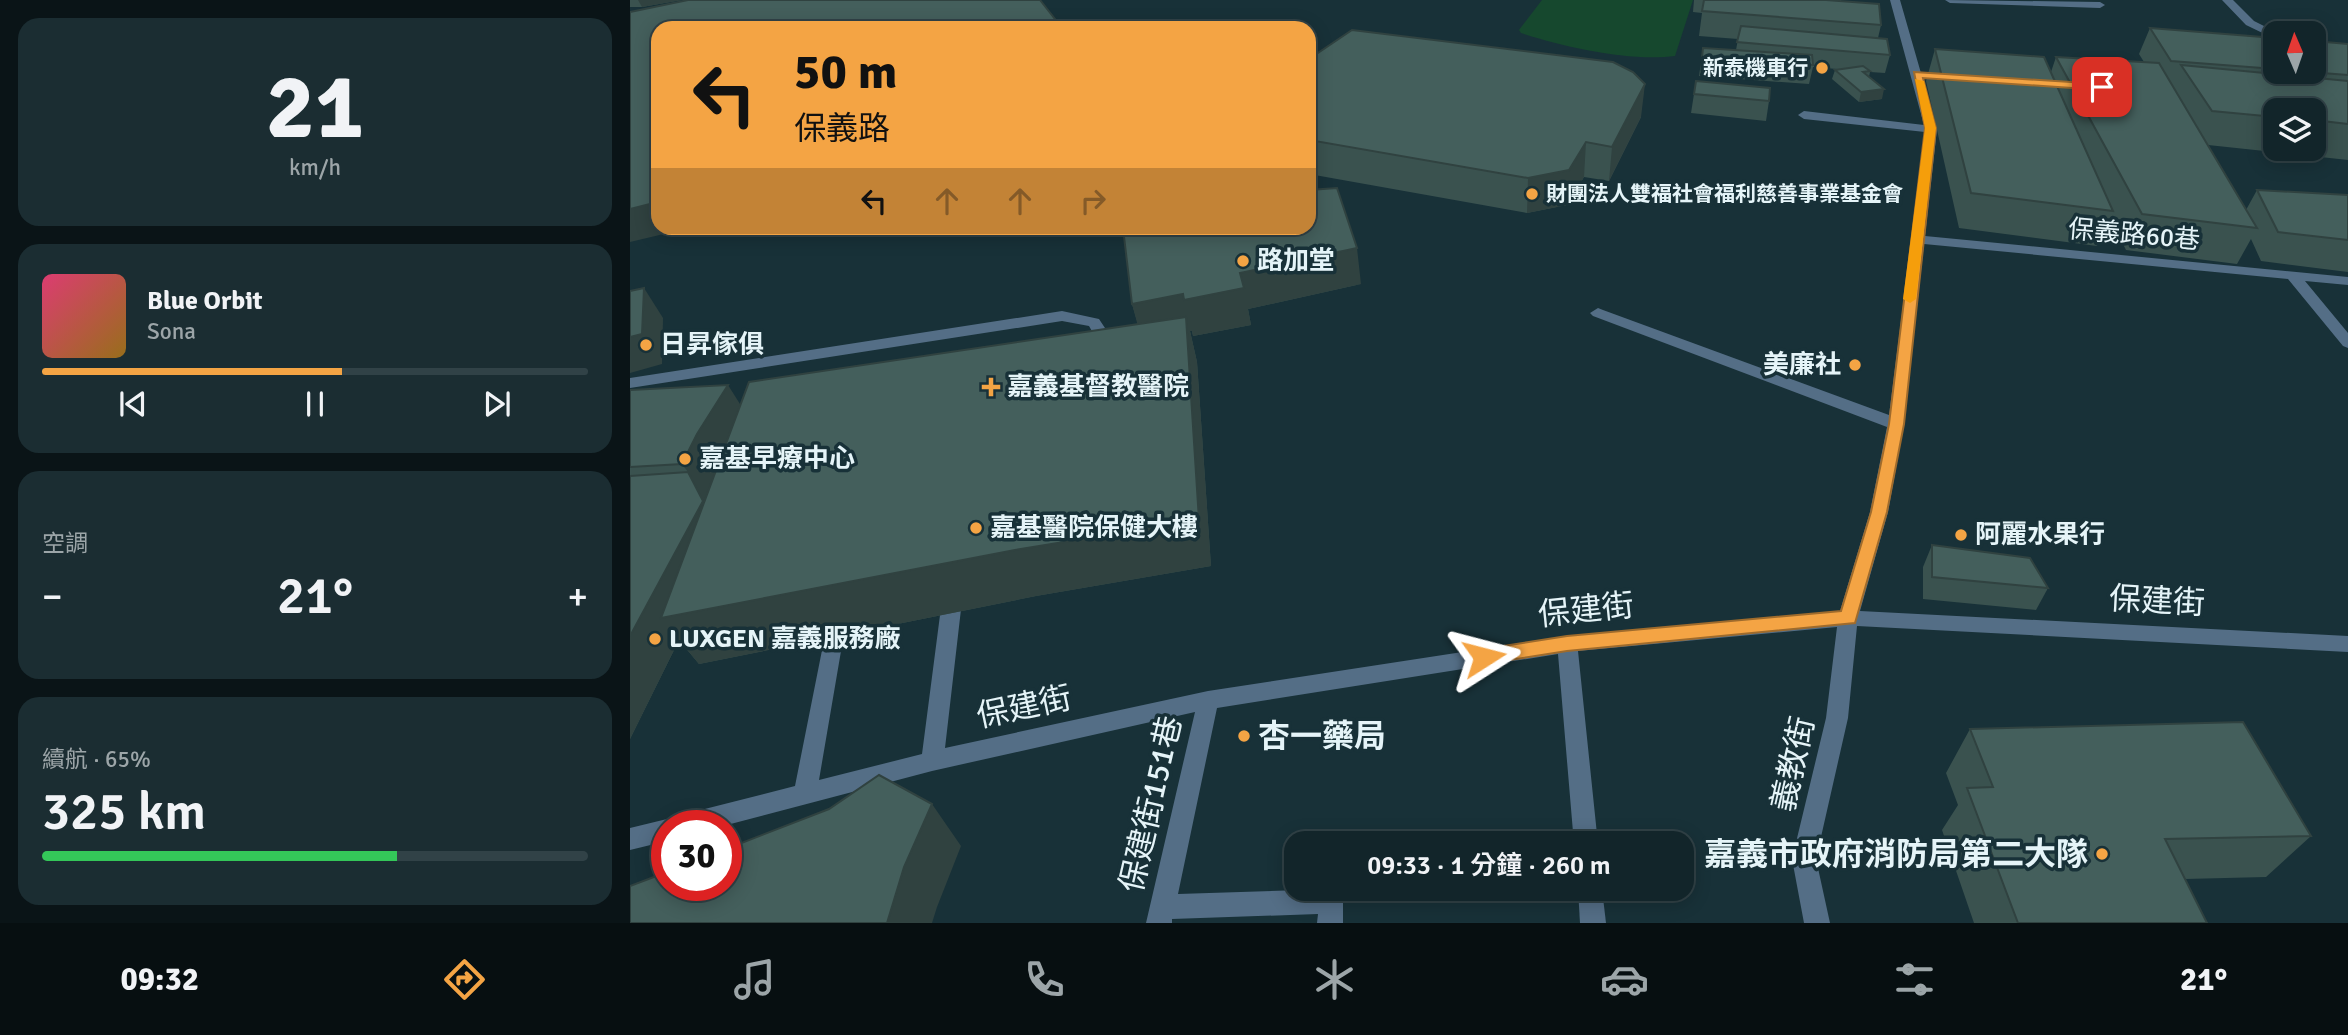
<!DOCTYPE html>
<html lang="zh-TW">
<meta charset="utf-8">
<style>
body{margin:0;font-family:Signika,"Noto Sans TC",sans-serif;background:#1b2d32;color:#f1f3f6;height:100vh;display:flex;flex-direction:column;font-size:26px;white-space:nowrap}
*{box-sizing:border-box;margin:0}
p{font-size:23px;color:#9ca5a8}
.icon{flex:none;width:38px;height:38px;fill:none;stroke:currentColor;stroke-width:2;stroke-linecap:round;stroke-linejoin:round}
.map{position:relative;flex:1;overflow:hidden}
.drawer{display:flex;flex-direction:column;gap:18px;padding:18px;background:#0a1417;width:630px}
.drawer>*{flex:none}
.guide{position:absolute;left:21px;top:21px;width:665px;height:214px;border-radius:21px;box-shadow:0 4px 18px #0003,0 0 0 2px #314247;background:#f4a444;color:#111;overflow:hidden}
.needle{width:46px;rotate:358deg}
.controls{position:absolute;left:1633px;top:21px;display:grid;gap:14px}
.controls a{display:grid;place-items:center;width:63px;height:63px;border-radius:14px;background:#12252a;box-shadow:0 4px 18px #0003,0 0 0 2px #314247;font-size:35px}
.speed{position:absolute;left:21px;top:810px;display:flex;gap:14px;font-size:35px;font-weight:700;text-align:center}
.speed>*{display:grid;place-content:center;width:91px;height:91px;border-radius:50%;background:#12252a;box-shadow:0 4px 18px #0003,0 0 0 2px #314247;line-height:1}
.speed .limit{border:10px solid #d22;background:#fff;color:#111}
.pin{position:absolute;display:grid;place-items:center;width:60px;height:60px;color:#fff;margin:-30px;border-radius:14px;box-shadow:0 4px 10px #0006}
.me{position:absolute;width:77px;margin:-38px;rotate:81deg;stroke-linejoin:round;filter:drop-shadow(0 0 5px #0008)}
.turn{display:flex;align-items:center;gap:24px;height:147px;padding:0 28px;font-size:32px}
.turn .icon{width:91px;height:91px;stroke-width:2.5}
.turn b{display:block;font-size:49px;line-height:60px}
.lanes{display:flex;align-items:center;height:66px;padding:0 28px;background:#0003;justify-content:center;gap:35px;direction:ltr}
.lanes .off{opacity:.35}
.big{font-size:52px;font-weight:600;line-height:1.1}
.drawer .card{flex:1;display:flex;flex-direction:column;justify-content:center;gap:10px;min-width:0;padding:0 24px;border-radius:21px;background:#1b2d32}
.drawer .dial{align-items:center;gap:0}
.dial b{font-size:91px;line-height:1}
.song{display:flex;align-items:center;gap:21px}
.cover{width:84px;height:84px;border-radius:10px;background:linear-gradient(135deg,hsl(340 70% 55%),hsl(40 70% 35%))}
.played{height:7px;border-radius:4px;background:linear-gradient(90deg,#f4a444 55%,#314247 55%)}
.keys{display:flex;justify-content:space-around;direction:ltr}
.heat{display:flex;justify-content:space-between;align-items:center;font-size:38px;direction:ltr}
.charge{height:10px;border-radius:5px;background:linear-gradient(90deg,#34c759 65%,#314247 0)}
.trip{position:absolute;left:654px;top:831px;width:410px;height:70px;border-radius:21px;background:#12252a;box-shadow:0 4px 18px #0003,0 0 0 2px #314247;font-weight:600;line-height:70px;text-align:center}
.tabs{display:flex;height:112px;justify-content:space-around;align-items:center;background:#070f11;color:#9ca5a8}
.tabs .icon{width:49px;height:49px}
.tabs .selected{color:#f4a444}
.tabs b{font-size:32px;color:#f1f3f6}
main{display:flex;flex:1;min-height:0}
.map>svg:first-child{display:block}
.green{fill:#16482e}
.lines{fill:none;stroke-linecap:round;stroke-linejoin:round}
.minor{fill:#546e86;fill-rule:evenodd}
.wall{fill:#3a524f;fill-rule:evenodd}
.shaded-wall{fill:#304240}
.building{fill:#445f5c;stroke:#304240;stroke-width:2}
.route{fill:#f4a444;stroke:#9f6b2c;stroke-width:2}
.slow{fill:#f59e0b}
.poi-dot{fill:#f4a444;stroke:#183138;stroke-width:2.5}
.labels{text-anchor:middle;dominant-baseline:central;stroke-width:7;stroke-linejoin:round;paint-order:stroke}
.far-poi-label{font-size:21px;font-weight:bold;fill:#e5f4f8;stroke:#183138;text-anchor:end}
.street-label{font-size:26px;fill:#e5f4f8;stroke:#183138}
.poi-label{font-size:26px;font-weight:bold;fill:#e5f4f8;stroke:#183138;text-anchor:start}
.near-street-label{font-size:32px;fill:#e5f4f8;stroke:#183138}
.near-poi-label{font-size:32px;font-weight:bold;fill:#e5f4f8;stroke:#183138;text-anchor:start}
</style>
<main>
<section class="drawer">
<div class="card dial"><b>21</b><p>km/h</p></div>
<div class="card">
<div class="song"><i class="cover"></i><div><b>Blue Orbit</b><p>Sona</p></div></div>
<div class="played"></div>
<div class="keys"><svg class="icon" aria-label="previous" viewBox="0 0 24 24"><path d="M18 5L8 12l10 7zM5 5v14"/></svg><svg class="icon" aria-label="pause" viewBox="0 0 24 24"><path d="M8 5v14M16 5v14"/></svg><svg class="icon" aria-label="next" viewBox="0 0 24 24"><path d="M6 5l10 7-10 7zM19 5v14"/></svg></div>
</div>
<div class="card"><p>空調</p>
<div class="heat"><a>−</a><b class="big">21°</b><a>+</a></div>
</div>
<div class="card"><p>續航 · 65%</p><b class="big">325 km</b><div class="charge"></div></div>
</section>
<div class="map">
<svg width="1718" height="923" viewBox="0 0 1718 923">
<rect width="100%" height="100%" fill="#183138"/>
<path class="green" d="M 912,0 L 1063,0 L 1045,56 C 1001,62 933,47 891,33 L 889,30 Z"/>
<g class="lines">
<g class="minor">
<path d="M 1260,0 L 1270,0 L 1307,129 L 1295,236 L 1718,277 L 1718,285 L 1675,281 L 1718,333 L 1718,348 L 1713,346 L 1658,279 L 1294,244 L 1274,424 L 1258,512 L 1230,611 L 1718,636 L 1718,652 L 1227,626 L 1218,718 L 1186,859 L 1200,923 L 1174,923 L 1162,859 L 1196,718 L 1207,627 L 948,651 L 968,844 L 944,844 L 928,654 L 587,708 L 548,894 L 701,889 L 710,892 L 713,901 L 713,923 L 687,923 L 688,914 L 542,919 L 542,923 L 516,923 L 565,712 L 302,771 L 93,826 L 37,826 L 37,841 L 0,850 L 0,828 L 37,819 L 42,821 L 51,815 L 165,786 L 200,610 L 207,608 L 214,610 L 217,616 L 189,780 L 292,754 L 313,592 L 316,587 L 323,584 L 330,587 L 333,592 L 315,748 L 578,691 L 937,636 L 1210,611 L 1240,512 L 1257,427 L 963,316 L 960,313 L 968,308 L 973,310 L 1259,415 L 1295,132 L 1174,119 L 1168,115 L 1174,111 L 1294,125 Z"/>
<path d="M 1315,0 L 1470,2 L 1475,5 L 1470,8 L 1320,3 Z"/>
<path d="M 1592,0 L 1603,0 L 1624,21 L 1648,33 L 1645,33 L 1645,39 L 1616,25 Z"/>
<path d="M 432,311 L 469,319 L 483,340 L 480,353 L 468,353 L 467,340 L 459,326 L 432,321 L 0,388 L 0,378 Z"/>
<path d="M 948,889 L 972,889 L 976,923 L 950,923 Z"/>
</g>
</g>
<g class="wall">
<path d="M 0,0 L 52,0 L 12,7 L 0,7 Z"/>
<path d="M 1064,0 L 1211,0 L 1211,1 L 1251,25 L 1248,38 L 1260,55 L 1255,73 L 1240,72 L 1239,77 L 1252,99 L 1229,102 L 1202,79 L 1205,70 L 1207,69 L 1183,67 L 1179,84 L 1069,76 L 1073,48 L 1106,50 L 1108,39 L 1069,36 L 1072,13 L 1063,12 Z"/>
<path d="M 1520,28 L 1645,38 L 1645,72 L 1684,72 L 1718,44 L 1718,160 L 1578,145 L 1616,210 L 1627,190 L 1718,195 L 1718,272 L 1631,261 L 1621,239 L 1607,264 L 1496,250 L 1480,218 L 1467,246 L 1329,228 L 1296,81 L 1305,49 L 1421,72 L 1426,57 L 1514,62 L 1509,54 ZM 1645,110 L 1684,110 L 1684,149 L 1645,149 Z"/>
<path d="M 679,59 L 1011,117 L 979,181 L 954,177 L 937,205 L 897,213 L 679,174 Z"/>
<path d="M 1064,94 L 1139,101 L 1136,121 L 1061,113 Z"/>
<path d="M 731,284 L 618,309 L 621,325 L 563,336 L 562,331 L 560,331 L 567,362 L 581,566 L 406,596 L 69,664 L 49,640 L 0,739 L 0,390 L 110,404 L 508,324 L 502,304 Z"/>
<path d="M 1302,545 L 1418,588 L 1406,610 L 1293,599 L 1293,567 Z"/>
<path d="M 1340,729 L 1681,836 L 1636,877 L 1555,879 L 1577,923 L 1344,923 L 1312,830 L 1328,805 L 1316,773 Z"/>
</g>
<g class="shaded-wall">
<path d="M 8,0 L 52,0 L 12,7 Z"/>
<path d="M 1015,84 L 1011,117 L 979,181 L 982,147 Z"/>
<path d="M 1254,89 L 1252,99 L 1229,102 L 1231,92 Z"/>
<path d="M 956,142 L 954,177 L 937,205 L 897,213 L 898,178 Z"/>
<path d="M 28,202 L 28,228 L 59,228 L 0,242 L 0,209 Z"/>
<path d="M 119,228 L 134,228 L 121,231 Z"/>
<path d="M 727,248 L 731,284 L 618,309 L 621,325 L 563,336 L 562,331 L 560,331 L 567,362 L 581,566 L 406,596 L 69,664 L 49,640 L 0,739 L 0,636 L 58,472 L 52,464 L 67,434 L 98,385 L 127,431 L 512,341 L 502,304 L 610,273 Z"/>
<path d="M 14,288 L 33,318 L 32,364 L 0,373 L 0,337 Z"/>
<path d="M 302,804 L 331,846 L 307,907 L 302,923 L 257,923 L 274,867 Z"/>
</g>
<g class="building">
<path d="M 58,0 L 410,0 L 432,28 L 28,28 L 28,202 L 0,209 L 0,12 Z"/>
<path d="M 1074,0 L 1196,0 L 1249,4 L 1251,25 L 1072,11 Z"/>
<path d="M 1111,26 L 1257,39 L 1260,55 L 1107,42 Z"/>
<path d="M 1520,28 L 1645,38 L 1645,69 L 1541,61 Z"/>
<path d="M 722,30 L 983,62 L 1003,72 L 1015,84 L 982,147 L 956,142 L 939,170 L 898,178 L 679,140 L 679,59 Z"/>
<path d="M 1684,41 L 1718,44 L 1718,75 L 1679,72 L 1684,72 Z"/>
<path d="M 1073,48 L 1182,55 L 1183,65 L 1072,58 Z"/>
<path d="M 1305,49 L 1414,57 L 1483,211 L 1341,193 Z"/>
<path d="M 1426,57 L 1529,63 L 1627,228 L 1512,214 Z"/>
<path d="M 1551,65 L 1718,81 L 1718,124 L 1684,120 L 1684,110 L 1645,110 L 1645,117 L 1582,111 Z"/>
<path d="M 1233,66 L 1240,71 L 1233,72 L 1254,89 L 1231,92 L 1205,70 Z"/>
<path d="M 1066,81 L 1140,88 L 1139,101 L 1064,94 Z"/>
<path d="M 707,188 L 727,248 L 610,273 L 614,288 L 554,300 L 553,294 L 502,304 L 493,228 L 679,228 L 679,190 Z"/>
<path d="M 1627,190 L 1718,195 L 1718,240 L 1648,232 Z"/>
<path d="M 14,288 L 12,334 L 0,337 L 0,291 Z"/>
<path d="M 556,317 L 569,520 L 385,550 L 31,618 L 119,382 Z"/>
<path d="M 98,385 L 67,434 L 52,464 L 0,467 L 0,390 Z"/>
<path d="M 58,472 L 73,501 L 0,636 L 0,476 Z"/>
<path d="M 1302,545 L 1400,558 L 1418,588 L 1302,577 Z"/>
<path d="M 1613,722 L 1681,836 L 1535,839 L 1577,923 L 1388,923 L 1337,788 L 1363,787 L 1340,729 Z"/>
<path d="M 249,775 L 302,804 L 274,867 L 257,923 L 0,923 L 0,886 L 37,872 L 37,886 L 96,886 L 96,849 L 199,809 Z"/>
</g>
<path class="route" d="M 1284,72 L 1472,84 L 1477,87 L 1472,90 L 1293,78 L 1306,128 L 1274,424 L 1257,512 L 1225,623 L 937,651 L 854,664 L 848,662 L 845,657 L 848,651 L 854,649 L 937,636 L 1211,611 L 1241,512 L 1259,424 L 1295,128 Z"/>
<path class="slow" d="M 1285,79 L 1294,81 L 1306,128 L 1286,299 L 1280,303 L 1273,299 L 1295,128 Z"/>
<g class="poi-dot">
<circle cx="1192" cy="68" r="7"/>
<circle cx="902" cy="194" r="7"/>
<circle cx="613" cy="261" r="7"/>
<circle cx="16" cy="345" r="7"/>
<circle cx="1225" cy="365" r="7"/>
<path d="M357.5 376.5h7v7h7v7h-7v7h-7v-7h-7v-7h7z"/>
<circle cx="55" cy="459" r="7"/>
<circle cx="346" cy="528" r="7"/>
<circle cx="1331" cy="535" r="7"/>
<circle cx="25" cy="639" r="7"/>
<circle cx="614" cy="736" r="7"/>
<circle cx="1472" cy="854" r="7"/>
</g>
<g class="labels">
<g class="far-poi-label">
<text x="1178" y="68">新泰機車行</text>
<text x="916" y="194" text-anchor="start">財團法人雙福社會福利慈善事業基金會</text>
</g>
<g class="street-label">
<text transform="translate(1504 235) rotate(5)">保義路60巷</text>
</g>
<g class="poi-label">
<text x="627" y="261">路加堂</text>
<text x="30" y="345">日昇傢俱</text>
<text x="1211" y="365" text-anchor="end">美廉社</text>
<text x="377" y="387">嘉義基督教醫院</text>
<text x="69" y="459">嘉基早療中心</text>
<text x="360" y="528">嘉基醫院保健大樓</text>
<text x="1345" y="535">阿麗水果行</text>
<text x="39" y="639">LUXGEN 嘉義服務廠</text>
</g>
<g class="near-street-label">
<text transform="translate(1527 601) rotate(3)">保建街</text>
<text transform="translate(956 610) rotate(-6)">保建街</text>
<text transform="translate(394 707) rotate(-12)">保建街</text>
<text transform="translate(1163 764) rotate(-77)">義教街</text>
<text transform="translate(521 804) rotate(-77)">保建街151巷</text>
</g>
<g class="near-poi-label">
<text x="628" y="736">杏一藥局</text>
<text x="1458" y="854" text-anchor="end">嘉義市政府消防局第二大隊</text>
</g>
</g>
</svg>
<div class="controls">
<a><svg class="needle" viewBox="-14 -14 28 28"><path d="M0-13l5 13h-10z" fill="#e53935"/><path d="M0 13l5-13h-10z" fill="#9ca5a8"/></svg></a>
<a><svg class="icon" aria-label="layers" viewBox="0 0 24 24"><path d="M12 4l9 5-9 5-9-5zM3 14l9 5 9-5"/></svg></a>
</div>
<div class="speed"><div class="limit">30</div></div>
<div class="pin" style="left:1472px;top:87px;background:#d93025"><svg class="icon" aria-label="arrive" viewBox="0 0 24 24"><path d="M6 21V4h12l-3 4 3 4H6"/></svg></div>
<svg class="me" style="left:854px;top:657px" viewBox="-20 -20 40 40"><path d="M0-17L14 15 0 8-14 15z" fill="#f4a444" stroke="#fff" stroke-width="4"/></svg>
<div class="trip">09:33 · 1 分鐘 · 260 m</div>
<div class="guide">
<div class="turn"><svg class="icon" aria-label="left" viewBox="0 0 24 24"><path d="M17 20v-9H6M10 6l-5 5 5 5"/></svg><div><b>50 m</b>保義路</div></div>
<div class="lanes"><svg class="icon" aria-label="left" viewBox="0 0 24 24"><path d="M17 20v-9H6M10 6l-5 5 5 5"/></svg><svg class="icon off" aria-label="ahead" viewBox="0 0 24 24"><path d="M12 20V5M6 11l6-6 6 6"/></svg><svg class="icon off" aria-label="ahead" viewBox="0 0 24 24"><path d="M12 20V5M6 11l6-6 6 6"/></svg><svg class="icon off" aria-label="right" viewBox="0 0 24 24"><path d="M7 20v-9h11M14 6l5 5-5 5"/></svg></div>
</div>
</div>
</main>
<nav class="tabs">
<b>09:32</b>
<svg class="icon selected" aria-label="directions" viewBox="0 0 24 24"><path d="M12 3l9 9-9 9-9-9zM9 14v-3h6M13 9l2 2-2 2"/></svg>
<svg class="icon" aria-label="music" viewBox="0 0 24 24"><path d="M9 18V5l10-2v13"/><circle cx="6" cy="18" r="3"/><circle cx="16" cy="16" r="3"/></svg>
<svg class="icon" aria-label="phone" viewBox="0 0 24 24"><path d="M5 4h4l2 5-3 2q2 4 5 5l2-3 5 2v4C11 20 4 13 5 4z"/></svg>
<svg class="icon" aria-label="climate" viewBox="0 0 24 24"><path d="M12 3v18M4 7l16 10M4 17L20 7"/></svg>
<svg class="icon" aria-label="car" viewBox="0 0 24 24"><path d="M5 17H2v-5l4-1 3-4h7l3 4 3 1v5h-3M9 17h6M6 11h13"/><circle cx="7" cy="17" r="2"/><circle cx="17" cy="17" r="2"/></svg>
<svg class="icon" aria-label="filters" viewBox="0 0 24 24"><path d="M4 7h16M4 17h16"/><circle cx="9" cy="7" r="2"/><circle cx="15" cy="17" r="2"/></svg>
<b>21°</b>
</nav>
